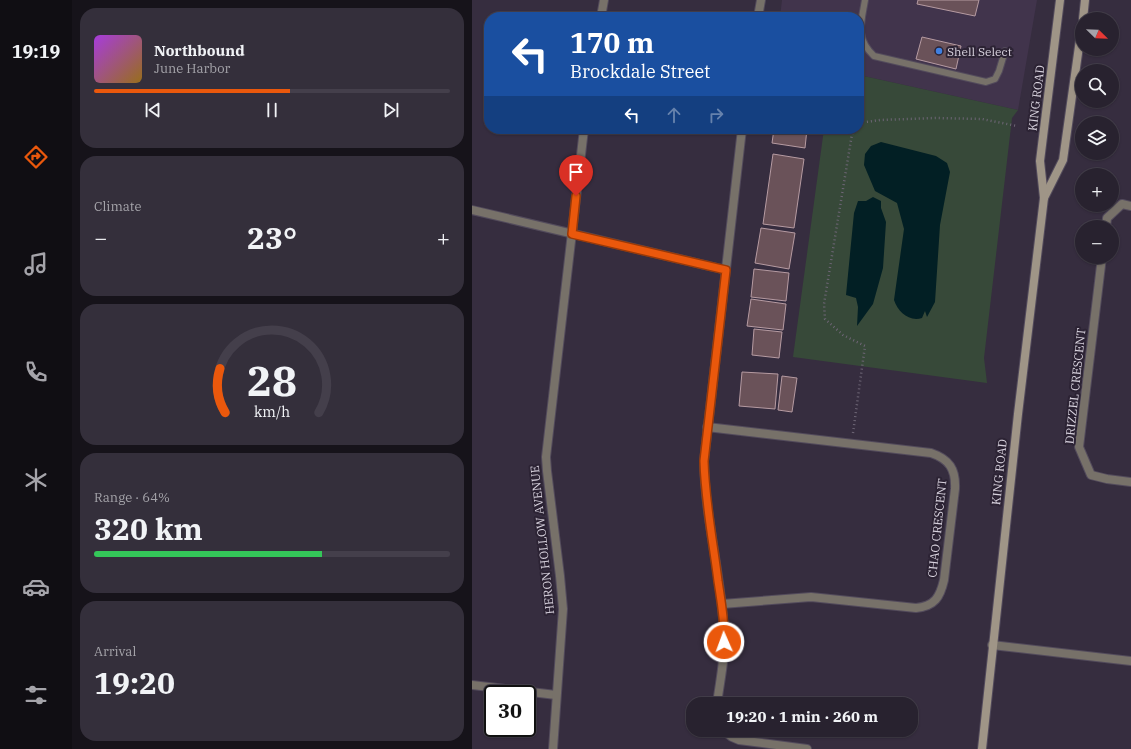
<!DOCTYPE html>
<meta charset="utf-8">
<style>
body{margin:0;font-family:"IBM Plex Serif",serif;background:#342f3b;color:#f1f3f6;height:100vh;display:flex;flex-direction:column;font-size:15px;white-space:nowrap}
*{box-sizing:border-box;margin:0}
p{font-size:13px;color:#a5a4aa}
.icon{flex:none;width:22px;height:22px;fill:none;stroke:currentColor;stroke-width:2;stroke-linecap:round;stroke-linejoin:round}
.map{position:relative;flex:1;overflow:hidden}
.details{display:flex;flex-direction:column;gap:8px;padding:8px;background:#16131a;width:400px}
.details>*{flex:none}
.guide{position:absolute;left:12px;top:12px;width:380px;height:122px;border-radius:16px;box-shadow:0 1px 3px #0004,0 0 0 1px #443f4b;background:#1a4fa0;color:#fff;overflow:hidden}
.needle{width:26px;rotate:113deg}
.controls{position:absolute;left:603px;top:12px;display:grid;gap:8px}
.controls a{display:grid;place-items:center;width:44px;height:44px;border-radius:50%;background:#28222f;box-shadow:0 1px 3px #0004,0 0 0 1px #443f4b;font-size:20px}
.speed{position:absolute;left:12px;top:685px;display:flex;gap:8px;font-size:20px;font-weight:700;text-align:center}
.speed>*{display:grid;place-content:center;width:52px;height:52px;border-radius:50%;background:#28222f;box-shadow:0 1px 3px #0004,0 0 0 1px #443f4b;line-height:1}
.speed .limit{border:2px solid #111;border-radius:6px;background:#fff;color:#111}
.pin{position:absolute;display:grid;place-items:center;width:34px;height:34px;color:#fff;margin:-41px -17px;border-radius:50% 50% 50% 0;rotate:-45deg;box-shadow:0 0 4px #0007}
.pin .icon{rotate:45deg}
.me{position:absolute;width:44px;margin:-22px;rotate:358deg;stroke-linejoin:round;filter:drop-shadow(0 0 3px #0008)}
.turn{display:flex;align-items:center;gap:14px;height:84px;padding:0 20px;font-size:18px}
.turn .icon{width:52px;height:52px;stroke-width:2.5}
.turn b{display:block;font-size:28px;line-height:34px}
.lanes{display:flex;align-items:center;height:38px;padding:0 20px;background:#0003;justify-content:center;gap:20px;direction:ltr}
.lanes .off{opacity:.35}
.big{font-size:30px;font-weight:700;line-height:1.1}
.details .widget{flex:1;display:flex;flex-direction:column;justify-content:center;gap:6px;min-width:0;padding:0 14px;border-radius:16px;background:#342f3b}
.details .dial{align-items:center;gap:0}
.dial svg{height:104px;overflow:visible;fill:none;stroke:#443f4b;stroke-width:7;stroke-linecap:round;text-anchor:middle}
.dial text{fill:#f1f3f6;stroke:none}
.song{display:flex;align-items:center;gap:12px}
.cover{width:48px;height:48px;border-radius:6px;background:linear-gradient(135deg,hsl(280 70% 55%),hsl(40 70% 35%))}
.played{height:4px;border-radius:2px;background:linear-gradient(90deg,#ea580c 55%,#443f4b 55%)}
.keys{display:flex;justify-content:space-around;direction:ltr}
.heat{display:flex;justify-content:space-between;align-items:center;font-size:22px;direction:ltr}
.charge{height:6px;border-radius:3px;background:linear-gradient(90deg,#34c759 64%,#443f4b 0)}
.trip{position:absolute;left:214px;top:697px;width:232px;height:40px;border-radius:16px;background:#28222f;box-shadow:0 1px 3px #0004,0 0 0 1px #443f4b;font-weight:700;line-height:40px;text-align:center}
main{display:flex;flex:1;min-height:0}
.tabs{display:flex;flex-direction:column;width:72px;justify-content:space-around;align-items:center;background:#100e13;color:#a5a4aa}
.tabs .icon{width:28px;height:28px}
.tabs .current{color:#ea580c}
.tabs b{font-size:18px;color:#f1f3f6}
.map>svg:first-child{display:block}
.built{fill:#41344c}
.green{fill:#374939}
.water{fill:#021f24}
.building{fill:#6a5259;stroke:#b69ba2}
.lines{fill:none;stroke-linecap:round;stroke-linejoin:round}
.service-casing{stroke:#534b5c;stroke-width:8}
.minor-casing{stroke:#534b5c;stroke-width:10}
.secondary-casing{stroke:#534b5c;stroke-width:10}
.path{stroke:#6e6676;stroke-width:2.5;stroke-dasharray:1 3;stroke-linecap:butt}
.service{stroke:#777169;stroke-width:6}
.minor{stroke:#777169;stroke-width:8}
.secondary{stroke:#9f9587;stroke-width:8}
.route-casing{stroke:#983908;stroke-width:10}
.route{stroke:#ea580c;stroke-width:7}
.shop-dot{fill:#3f7fe0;stroke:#2c2334;stroke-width:1.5}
.labels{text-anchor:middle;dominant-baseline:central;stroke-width:4;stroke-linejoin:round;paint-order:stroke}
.poi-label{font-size:12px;fill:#d8d2de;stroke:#2c2334;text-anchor:start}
.street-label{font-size:12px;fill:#d8d2de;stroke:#2c2334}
</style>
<main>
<nav class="tabs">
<b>19:19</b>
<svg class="icon current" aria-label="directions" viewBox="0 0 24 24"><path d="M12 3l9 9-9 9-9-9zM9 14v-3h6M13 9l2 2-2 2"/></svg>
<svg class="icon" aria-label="music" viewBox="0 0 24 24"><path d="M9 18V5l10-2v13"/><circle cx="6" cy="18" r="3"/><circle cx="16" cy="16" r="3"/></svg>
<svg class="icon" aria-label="phone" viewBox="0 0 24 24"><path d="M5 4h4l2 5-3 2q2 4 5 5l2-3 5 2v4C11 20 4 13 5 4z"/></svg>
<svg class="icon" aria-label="climate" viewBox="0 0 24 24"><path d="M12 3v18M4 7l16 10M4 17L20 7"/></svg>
<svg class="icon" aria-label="car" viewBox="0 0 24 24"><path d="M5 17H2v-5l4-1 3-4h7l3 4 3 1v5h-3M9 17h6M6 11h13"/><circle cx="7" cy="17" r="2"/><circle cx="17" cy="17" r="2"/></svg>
<svg class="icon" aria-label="filters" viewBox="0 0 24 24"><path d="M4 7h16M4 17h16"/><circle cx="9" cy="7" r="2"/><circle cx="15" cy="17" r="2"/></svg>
</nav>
<section class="details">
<div class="widget">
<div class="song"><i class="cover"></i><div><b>Northbound</b><p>June Harbor</p></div></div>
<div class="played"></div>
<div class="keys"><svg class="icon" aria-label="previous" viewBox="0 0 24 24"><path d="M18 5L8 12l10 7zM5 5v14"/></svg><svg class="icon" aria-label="pause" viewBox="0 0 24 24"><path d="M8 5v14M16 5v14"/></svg><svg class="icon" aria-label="next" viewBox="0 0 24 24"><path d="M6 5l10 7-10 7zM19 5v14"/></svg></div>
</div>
<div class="widget"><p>Climate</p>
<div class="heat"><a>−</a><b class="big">23°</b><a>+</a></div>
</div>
<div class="widget dial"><svg viewBox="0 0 100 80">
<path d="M14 69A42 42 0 1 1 86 69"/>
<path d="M14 69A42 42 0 0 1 10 35" stroke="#ea580c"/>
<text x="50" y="56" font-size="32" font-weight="700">28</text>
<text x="50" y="72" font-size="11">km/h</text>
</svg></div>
<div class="widget"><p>Range · 64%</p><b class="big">320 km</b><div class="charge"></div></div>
<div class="widget"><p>Arrival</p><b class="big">19:20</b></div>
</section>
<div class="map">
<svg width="659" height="749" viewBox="0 0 659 749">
<rect width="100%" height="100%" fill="#362d3f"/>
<path class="built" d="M 310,0 L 565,0 L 546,110 L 387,75 L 387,17 L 308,17 Z"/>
<path class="green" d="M 387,75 L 546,110 L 540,118 L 512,358 L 515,383 L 321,357 L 352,129 L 387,129 Z"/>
<g class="water">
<path d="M 409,142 L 464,156 L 475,163 L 478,172 L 468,225 L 463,302 L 455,317 L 453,311 L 450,318 C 437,322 426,312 422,300 L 432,229 L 425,203 L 403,191 L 392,165 L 393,154 L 399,146 Z"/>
<path d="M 401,197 L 409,201 L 409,208 L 414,222 L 411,268 L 401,304 L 385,326 L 386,307 L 384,298 L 374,295 L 382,213 L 386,201 L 394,201 Z"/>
</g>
<g class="building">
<path d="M 446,0 L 507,0 L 503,16 L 445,4 Z"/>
<path d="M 450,37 L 489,46 L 484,69 L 444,59 Z"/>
<path d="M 302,129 L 335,129 L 333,148 L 300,143 Z"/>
<path d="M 301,154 L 332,159 L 322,228 L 291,224 Z"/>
<path d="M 289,228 L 323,233 L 317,269 L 283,263 Z"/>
<path d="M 282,269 L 317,273 L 314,301 L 279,297 Z"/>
<path d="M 279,299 L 314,304 L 311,330 L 275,326 Z"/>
<path d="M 282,329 L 310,332 L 307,358 L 280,355 Z"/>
<path d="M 270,372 L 306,374 L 303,409 L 267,406 Z"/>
<path d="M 310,376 L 325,378 L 320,412 L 306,410 Z"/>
</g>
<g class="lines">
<g class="service-casing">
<path id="service" d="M 393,0 C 389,24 383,38 402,56 L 514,82 L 523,79 L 527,71 L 533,51"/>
</g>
<g class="minor-casing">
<g id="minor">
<path d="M 129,17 L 132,0"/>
<path d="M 286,17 L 289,0"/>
<path d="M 0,210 L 254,270"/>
<path d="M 634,227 L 635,218 L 650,204 L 659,206"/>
<path d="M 630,257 L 607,447 L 619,475 L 635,479 L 659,482"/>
<path d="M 235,427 L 459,453 C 477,459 484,469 483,489 L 472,580 C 468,597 463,606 444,608 L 339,597 L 250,604"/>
<path d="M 520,645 L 659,661"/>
<path d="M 0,685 L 84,695"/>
<path d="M 245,704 C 248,680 254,655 252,631 C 249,574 233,518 232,461 L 270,129"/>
<path d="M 251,730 L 260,737 L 267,740 L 335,749"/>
<path d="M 81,749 L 91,609 L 88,576 L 75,471 L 74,457 L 112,129"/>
</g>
</g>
<g class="secondary-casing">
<g id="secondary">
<path d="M 611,19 L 613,0"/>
<path d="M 572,198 L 591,160 L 610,25"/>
<path d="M 510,749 L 546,414 L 572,198 L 568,161 L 588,0"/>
</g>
</g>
<g class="path">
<path d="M 387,123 L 408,120 L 463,118 L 510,119 L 545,126"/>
<path d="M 381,433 L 393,346 L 371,335 L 353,319 L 352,304 L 380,134 L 383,129"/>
</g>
<use href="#service" class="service"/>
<use href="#minor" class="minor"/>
<use href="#secondary" class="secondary"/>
</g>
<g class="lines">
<g class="route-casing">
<path id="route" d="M 104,196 L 100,234 L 254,270 L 232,461 C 233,501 241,541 246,581 C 249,601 253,621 252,642"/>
</g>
<use href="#route" class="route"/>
</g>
<circle class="shop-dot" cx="467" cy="51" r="4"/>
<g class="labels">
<g class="poi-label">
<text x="475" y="51">Shell Select</text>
</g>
<g class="street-label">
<text transform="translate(564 98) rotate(-83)">KING ROAD</text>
<text transform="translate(603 386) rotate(-84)">DRIZZEL CRESCENT</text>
<text transform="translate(527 472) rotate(-84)">KING ROAD</text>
<text transform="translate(465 528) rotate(-84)">CHAO CRESCENT</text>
<text transform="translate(70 540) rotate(-96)">HERON HOLLOW AVENUE</text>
</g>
</g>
</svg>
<div class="controls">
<a><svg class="needle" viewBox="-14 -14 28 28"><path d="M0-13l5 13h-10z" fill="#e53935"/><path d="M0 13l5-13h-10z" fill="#a5a4aa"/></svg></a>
<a><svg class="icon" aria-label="search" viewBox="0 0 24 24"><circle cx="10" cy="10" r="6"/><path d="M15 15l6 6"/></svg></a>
<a><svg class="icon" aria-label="layers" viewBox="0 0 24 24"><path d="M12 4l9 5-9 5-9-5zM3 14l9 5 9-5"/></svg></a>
<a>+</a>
<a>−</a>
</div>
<div class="speed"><div class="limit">30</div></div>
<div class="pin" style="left:104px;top:196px;background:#d93025"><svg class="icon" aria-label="arrive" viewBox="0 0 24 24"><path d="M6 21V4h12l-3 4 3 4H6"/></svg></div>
<svg class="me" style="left:252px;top:642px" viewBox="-20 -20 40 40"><circle r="17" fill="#ea580c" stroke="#fff" stroke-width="3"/><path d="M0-11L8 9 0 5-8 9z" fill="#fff"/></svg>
<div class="trip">19:20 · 1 min · 260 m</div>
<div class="guide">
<div class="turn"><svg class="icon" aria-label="left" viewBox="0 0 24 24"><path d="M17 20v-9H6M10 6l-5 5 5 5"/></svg><div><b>170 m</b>Brockdale Street</div></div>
<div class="lanes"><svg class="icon" aria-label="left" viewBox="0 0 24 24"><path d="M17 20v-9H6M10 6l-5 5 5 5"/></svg><svg class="icon off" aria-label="ahead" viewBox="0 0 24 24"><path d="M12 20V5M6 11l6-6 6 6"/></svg><svg class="icon off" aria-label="right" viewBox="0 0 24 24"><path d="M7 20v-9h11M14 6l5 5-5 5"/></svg></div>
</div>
</div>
</main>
